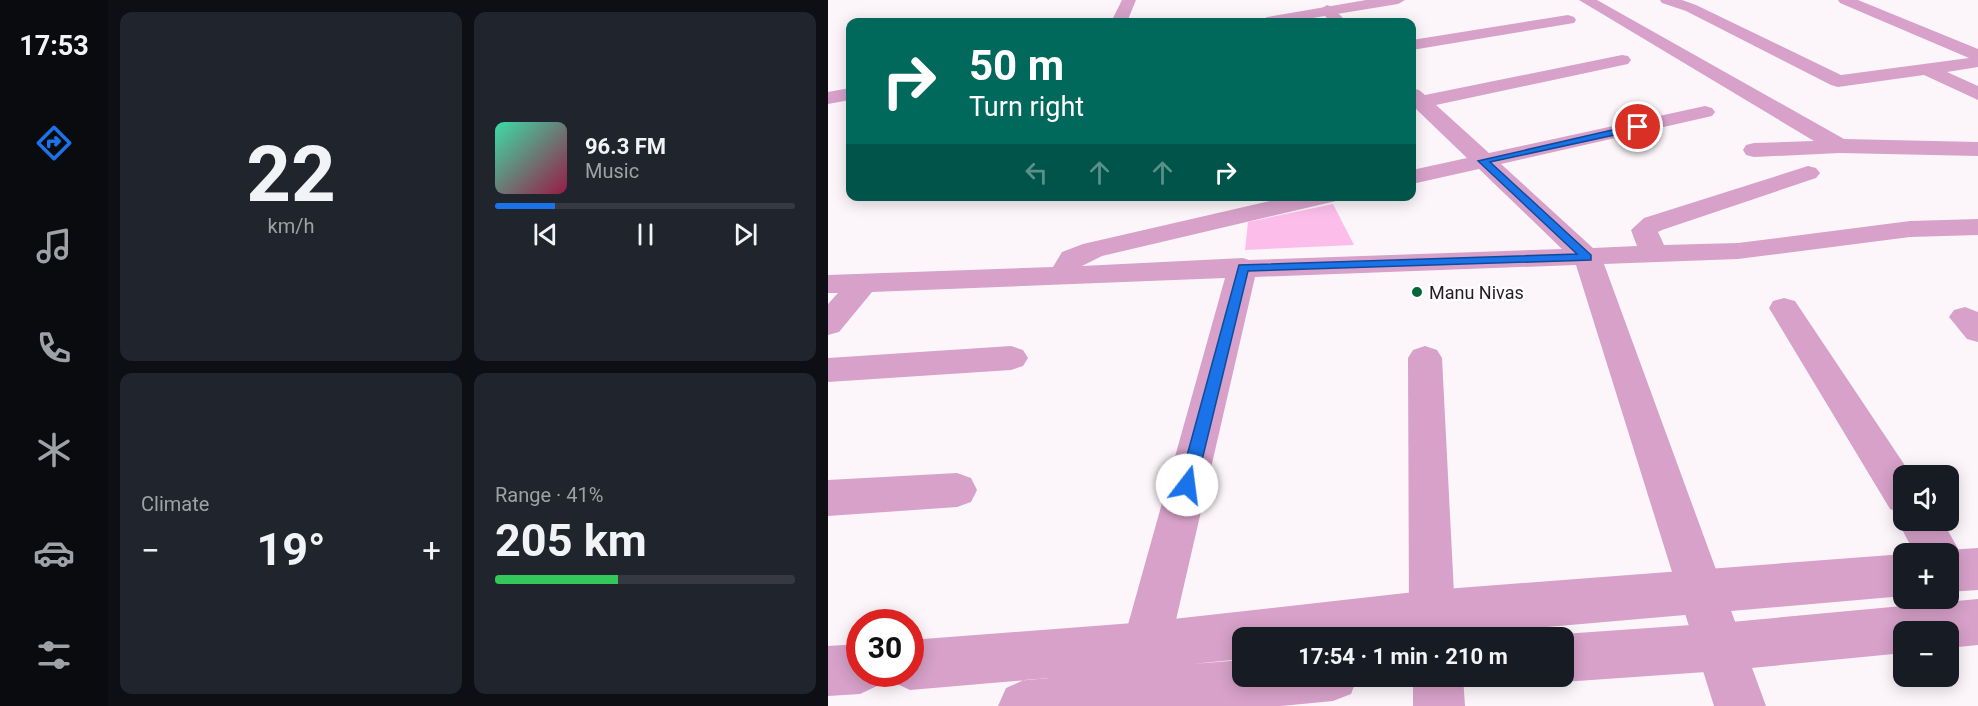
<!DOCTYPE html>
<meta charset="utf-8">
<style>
body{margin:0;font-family:Roboto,sans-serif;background:#20242c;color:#f1f3f6;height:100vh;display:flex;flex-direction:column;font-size:22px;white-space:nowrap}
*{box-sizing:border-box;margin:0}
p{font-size:20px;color:#9ea1a6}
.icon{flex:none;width:33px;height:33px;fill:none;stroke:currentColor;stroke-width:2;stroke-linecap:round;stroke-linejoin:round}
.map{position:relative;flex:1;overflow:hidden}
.details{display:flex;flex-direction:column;gap:12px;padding:12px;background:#0d0f14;width:720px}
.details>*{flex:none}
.hud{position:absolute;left:18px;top:18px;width:570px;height:183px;border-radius:12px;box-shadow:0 3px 15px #0003;background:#00695c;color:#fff;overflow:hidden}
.buttons{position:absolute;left:1065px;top:465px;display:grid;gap:12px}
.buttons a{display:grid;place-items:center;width:66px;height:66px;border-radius:12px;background:#171b24;box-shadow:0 3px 15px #0003;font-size:30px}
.speed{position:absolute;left:18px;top:609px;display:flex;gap:12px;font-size:30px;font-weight:700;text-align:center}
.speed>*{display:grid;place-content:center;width:78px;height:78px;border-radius:50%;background:#171b24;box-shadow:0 3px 15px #0003;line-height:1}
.speed .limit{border:9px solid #d22;background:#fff;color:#111}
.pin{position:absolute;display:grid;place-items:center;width:51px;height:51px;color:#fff;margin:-26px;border:3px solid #fff;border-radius:50%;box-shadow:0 2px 6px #0007}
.me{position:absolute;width:66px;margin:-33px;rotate:15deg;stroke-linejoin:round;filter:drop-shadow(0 0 4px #0008)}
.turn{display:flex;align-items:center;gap:21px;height:126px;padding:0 24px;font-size:27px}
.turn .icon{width:78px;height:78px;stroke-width:2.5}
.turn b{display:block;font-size:42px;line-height:51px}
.lanes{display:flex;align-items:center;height:57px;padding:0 24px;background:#0003;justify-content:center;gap:30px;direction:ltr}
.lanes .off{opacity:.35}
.big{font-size:45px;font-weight:700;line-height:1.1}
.details .widget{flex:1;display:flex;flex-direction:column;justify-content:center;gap:9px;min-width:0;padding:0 21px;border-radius:12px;background:#20242c}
.details .dial{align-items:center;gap:0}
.dial b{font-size:78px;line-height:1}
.song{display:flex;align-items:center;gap:18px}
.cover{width:72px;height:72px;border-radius:9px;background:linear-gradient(135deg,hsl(160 70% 55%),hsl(340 70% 35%))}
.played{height:6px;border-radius:3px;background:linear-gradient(90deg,#1a73e8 20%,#363941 20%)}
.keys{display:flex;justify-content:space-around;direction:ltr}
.heat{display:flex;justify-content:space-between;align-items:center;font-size:33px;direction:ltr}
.charge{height:9px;border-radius:4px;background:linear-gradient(90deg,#34c759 41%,#363941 0)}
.details .tiles{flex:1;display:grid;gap:12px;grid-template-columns:repeat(2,1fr)}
.trip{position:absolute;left:404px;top:627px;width:342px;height:60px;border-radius:12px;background:#171b24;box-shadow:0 3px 15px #0003;font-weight:700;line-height:60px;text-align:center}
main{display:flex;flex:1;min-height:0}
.menu{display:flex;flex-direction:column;width:108px;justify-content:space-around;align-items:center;background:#090b0e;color:#9ea1a6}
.menu .icon{width:42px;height:42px}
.menu .on{color:#1a73e8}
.menu b{font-size:27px;color:#f1f3f6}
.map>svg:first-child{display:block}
.green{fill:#fcbdeb}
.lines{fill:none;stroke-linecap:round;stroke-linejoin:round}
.minor{fill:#d7a1c9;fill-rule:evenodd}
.tertiary{fill:#d7a1c9;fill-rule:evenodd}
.route{fill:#1a73e8;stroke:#114b97;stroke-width:1.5}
.poi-dot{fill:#04673c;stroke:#fff;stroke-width:2}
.labels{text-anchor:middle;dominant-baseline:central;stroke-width:4.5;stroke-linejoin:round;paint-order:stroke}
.poi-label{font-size:18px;fill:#261c23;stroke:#fff;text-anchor:start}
</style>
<main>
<nav class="menu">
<b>17:53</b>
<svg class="icon on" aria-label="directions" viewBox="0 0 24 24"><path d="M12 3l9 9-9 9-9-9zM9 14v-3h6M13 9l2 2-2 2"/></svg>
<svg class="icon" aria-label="music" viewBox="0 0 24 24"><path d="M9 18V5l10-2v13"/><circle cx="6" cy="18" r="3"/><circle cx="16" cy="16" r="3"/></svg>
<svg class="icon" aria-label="phone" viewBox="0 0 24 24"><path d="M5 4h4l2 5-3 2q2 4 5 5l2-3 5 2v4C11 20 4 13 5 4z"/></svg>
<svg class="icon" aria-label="climate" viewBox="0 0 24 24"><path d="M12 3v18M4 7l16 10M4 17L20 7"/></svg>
<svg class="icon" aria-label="car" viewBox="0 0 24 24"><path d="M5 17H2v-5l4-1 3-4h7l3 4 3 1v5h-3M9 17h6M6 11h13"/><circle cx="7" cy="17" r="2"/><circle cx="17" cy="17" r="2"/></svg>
<svg class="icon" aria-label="filters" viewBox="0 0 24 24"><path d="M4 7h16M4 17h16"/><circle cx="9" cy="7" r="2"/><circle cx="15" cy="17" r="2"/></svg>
</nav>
<section class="details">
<div class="tiles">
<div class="widget dial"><b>22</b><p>km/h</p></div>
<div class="widget">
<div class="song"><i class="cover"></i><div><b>96.3 FM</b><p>Music</p></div></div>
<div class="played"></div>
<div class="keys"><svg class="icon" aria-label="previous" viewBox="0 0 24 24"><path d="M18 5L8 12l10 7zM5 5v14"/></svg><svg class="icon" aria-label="pause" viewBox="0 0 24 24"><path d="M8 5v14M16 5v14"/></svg><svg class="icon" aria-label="next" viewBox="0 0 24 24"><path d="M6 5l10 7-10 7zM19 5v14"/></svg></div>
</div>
<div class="widget"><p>Climate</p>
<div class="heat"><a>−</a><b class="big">19°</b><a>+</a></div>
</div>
<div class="widget"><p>Range · 41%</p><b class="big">205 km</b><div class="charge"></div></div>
</div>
</section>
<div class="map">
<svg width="1150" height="706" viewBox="0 0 1150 706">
<rect width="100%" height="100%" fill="#fcf6fa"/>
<path class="green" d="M 505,204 L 526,245 L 417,250 L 420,222 Z"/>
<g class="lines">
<g class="minor">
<path d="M 294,0 L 308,0 L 299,22 L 283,22 Z"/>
<path d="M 751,0 L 769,0 L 1016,139 L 1150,142 L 1150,156 L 1012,153 L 926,157 L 918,155 L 915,150 L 918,145 L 926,143 L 986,141 Z"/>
<path d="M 832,0 L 854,0 L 868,5 L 1013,75 L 1141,58 L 1012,3 L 1010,0 L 1030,0 L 1150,49 L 1150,67 L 1119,72 L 1150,86 L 1150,100 L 1096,75 L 1010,87 L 1003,85 L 858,11 L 834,3 Z"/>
<path d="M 499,5 L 504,7 L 519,22 L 503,22 L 491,10 Z"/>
<path d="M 740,15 L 746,17 L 748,20 L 746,23 L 584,50 L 584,40 Z"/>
<path d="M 794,55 L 800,56 L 803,60 L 800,64 L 608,105 L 661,153 L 877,106 L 884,108 L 887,112 L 884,116 L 673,164 L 765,248 L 809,246 L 803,230 L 816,218 L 980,166 L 988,168 L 992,173 L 988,178 L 834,230 L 830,232 L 836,245 L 910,243 L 1082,221 L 1150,219 L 1150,235 L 1082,237 L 910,259 L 776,264 L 938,706 L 886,706 L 748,265 L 427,277 L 342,646 L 335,663 L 318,670 L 301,663 L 294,646 L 397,278 L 44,292 L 11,332 L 0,335 L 0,304 L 10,293 L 0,293 L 0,275 L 225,267 L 234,252 L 255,244 L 464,196 L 511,196 L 508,201 L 274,256 L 254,266 L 415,258 L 421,260 L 734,249 L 651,169 L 584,184 L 584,170 L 639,158 L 588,109 L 584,110 L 584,88 L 591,90 L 597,95 Z"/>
<path d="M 956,298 L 967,301 L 1084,476 L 1076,476 L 1076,520 L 1114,520 L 1133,554 L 1126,568 L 1120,570 L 1120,554 L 1087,554 L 1069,520 L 1072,513 L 1062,509 L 941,308 L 945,301 Z"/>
<path d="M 1137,307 L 1150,312 L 1150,342 L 1139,339 L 1121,317 L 1126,310 Z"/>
<path d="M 183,346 L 195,350 L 200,358 L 195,366 L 183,370 L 0,382 L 0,358 Z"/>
<path d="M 597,346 L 609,350 L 614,358 L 627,613 L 620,629 L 604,636 L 588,629 L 581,613 L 580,358 L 585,350 Z"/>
<path d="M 129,473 L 143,478 L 149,490 L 143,502 L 129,507 L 0,516 L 0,480 Z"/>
<path d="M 585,676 L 635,676 L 637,706 L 585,706 Z"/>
</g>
<g class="tertiary">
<path d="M 538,0 L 577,0 L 570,4 L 460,22 L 431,22 L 439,17 Z"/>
<path d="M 22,88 L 22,100 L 0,104 L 0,92 Z"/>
<path d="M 1150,548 L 1150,590 L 1120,592 L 1120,554 L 1111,554 L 1120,550 Z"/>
<path d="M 1076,554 L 1076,596 L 592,638 L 414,638 L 414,659 L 365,664 L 414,660 L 414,676 L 530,676 L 523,694 L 505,701 L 453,706 L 170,706 L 178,688 L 196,680 L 222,678 L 82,690 L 65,682 L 61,674 L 82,674 L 82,640 L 318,622 L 604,590 Z"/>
<path d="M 1150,599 L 1150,645 L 1120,648 L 1120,632 L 1076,632 L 1076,653 L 892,671 L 735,682 L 721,676 L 735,676 L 735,638 L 726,638 L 735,634 L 892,623 Z"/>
<path d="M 32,644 L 32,674 L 55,674 L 49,686 L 32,694 L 0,696 L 0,646 Z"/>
</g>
</g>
<path class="route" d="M 810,124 L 815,127 L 814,129 L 662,162 L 763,255 L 763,260 L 420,271 L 368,485 L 365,490 L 359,492 L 354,490 L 351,485 L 411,265 L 749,254 L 650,161 Z"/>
<circle class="poi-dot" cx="589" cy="292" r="6"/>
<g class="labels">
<g class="poi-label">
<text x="601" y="292">Manu Nivas</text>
</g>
</g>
</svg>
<div class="buttons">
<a><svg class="icon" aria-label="sound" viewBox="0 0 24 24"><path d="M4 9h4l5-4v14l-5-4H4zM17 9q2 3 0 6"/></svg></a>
<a>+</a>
<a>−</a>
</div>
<div class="speed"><div class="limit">30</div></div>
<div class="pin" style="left:810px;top:127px;background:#d93025"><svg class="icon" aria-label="arrive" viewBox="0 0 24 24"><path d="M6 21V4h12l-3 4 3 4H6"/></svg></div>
<svg class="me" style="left:359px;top:485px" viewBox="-20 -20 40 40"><circle r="19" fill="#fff"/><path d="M0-13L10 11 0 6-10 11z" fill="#1a73e8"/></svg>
<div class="trip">17:54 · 1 min · 210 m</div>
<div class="hud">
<div class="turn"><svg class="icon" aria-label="right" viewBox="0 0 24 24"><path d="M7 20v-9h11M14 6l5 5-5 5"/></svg><div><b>50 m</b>Turn right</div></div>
<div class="lanes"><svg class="icon off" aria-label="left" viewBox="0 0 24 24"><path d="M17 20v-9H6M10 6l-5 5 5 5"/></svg><svg class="icon off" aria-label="ahead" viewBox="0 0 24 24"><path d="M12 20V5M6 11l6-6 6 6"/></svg><svg class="icon off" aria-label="ahead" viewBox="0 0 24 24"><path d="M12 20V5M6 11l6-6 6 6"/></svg><svg class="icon" aria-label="right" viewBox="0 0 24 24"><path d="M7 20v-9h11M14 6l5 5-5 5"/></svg></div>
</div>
</div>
</main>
